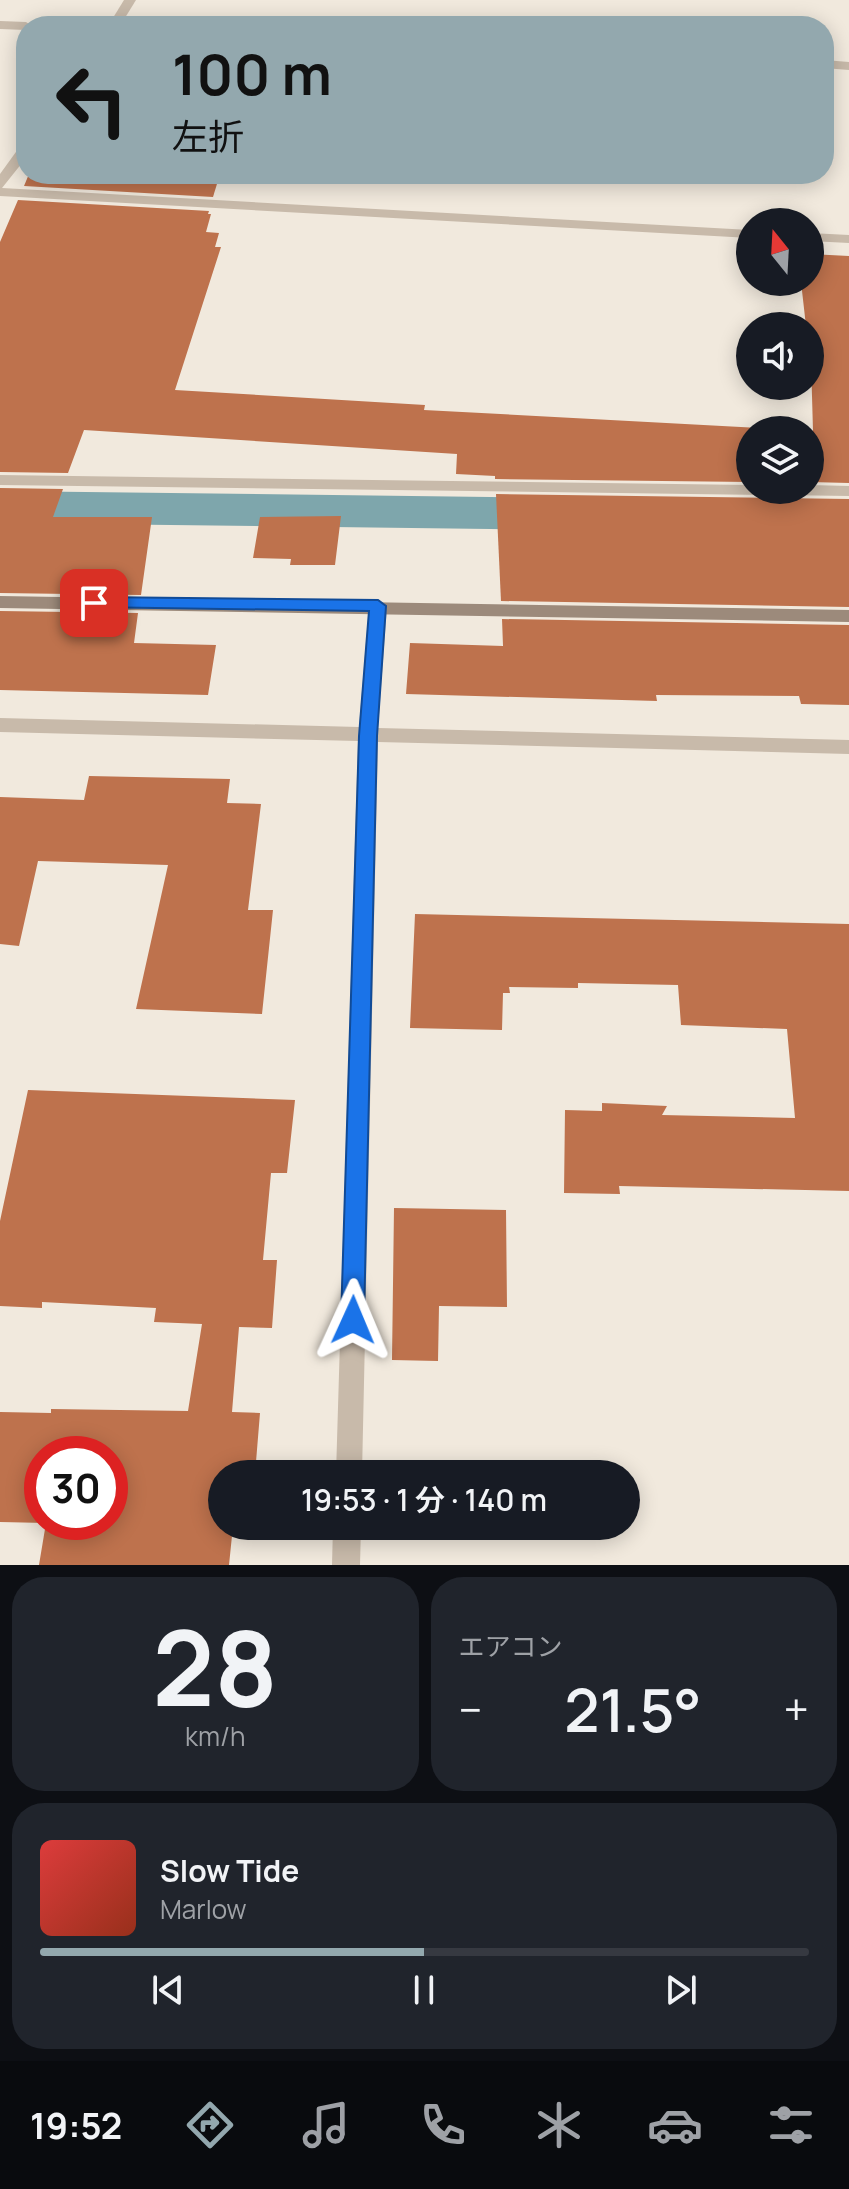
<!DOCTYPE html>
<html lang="ja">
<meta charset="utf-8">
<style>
body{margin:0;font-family:Manrope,"Noto Sans JP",sans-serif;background:#20242c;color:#f1f3f6;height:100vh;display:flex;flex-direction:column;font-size:30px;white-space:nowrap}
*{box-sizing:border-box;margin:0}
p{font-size:26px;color:#9ea1a6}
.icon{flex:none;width:44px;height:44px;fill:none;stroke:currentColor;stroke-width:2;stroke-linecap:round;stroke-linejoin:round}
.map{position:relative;height:1565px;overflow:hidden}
.details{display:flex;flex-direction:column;gap:12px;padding:12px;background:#0d0f14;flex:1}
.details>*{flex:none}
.hud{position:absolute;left:16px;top:16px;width:818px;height:168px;border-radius:32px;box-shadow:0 4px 20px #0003;background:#93a8ae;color:#111;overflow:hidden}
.needle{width:52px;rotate:342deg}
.controls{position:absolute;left:736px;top:208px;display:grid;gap:16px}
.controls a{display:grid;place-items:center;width:88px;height:88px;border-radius:50%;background:#171b24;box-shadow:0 4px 20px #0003;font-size:40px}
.speed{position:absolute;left:24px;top:1436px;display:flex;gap:16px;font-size:40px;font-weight:700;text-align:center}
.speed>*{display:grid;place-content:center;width:104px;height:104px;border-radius:50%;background:#171b24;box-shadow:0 4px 20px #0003;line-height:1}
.speed .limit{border:12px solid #d22;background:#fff;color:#111}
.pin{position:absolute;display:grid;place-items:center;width:68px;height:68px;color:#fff;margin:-34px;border-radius:16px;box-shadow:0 4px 12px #0006}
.me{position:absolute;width:88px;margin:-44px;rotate:1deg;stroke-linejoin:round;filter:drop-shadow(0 0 6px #0008)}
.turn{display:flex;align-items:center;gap:28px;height:168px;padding:0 24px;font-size:36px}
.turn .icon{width:104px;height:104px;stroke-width:2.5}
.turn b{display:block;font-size:56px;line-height:68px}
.big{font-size:60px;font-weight:600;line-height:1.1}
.details .tile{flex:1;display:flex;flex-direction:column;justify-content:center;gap:12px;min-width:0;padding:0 28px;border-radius:32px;background:#20242c}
.details .dial{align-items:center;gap:0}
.dial b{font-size:104px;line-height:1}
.song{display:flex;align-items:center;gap:24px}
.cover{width:96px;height:96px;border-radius:12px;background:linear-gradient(135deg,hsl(0 70% 55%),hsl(10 70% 35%))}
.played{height:8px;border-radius:4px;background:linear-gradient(90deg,#93a8ae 50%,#363941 50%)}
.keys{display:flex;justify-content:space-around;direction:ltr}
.heat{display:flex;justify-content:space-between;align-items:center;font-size:44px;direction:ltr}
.details .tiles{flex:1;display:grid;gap:12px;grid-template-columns:1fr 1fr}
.tile:last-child{grid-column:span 2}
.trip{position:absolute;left:208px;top:1460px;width:432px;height:80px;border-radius:40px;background:#171b24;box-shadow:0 4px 20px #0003;font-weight:600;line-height:80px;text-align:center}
.tabs{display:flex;height:128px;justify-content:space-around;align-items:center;background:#090b0e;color:#9ea1a6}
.tabs .icon{width:56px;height:56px}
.tabs .active{color:#93a8ae}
.tabs b{font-size:36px;color:#f1f3f6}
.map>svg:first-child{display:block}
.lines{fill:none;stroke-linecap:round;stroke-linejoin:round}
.canal{fill:#7ea6ac;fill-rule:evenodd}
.building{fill:#be724d;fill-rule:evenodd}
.street{fill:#c8baaa;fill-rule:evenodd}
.secondary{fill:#9c8a7b;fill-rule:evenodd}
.route{fill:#1a73e8;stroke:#114b97;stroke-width:2}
</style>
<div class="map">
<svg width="849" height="1565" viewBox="0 0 849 1565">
<rect width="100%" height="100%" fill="#f1e9dd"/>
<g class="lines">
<path class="canal" d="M 0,491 L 577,498 L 595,502 L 602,514 L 595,526 L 577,530 L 0,523 Z"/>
</g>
<g class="building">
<path d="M 29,174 L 220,174 L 213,197 L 24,186 Z"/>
<path d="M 18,200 L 209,211 L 208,214 L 211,214 L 206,232 L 219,233 L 215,247 L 221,247 L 175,390 L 425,405 L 424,410 L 797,430 L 750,430 L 750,482 L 495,479 L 495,476 L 456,474 L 457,454 L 84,430 L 68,473 L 0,472 L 0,242 Z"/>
<path d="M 810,254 L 849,256 L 849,483 L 810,482 L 810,430 L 813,431 L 810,326 L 806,326 L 801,282 L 810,282 Z"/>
<path d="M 0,488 L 63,489 L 53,517 L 152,517 L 141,595 L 0,593 Z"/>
<path d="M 496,494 L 849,499 L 849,607 L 501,601 Z"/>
<path d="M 341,516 L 335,565 L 290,565 L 291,559 L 253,558 L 260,517 Z"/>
<path d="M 0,611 L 138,613 L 134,643 L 216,645 L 208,695 L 0,690 Z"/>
<path d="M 502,619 L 849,625 L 849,705 L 801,704 L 799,696 L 656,695 L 657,701 L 406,694 L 410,643 L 503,646 Z"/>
<path d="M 89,776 L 230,779 L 227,803 L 261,804 L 248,910 L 273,910 L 262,1014 L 136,1009 L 168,865 L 38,861 L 19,946 L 0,944 L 0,797 L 84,800 Z"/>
<path d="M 415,914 L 849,924 L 849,1191 L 619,1186 L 620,1194 L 564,1193 L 565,1110 L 602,1111 L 602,1103 L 667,1106 L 662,1115 L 795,1118 L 787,1029 L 681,1025 L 678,985 L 578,983 L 578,988 L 509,987 L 510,993 L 503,993 L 502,1030 L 410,1028 Z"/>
<path d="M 28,1090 L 295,1100 L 287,1173 L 271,1173 L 263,1260 L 277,1260 L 272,1328 L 239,1327 L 232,1412 L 260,1413 L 255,1474 L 222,1474 L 222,1526 L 233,1526 L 229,1565 L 39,1565 L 46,1523 L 0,1522 L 0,1412 L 51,1413 L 51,1409 L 188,1411 L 202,1324 L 154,1322 L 156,1308 L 42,1302 L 42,1308 L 0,1306 L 0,1221 ZM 42,1454 L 110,1454 L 110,1522 L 42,1522 Z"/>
<path d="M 394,1208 L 506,1210 L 507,1307 L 439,1306 L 438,1361 L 392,1360 Z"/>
</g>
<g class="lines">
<g class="street">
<path d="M 124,0 L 136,0 L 120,26 L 108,26 Z"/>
<path d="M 0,21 L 26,22 L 32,26 L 26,26 L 26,30 L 0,29 Z"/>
<path d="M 824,60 L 849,62 L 849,70 L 824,68 Z"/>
<path d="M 26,144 L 26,158 L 2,188 L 750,230 L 750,238 L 0,196 L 0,174 L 21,145 Z"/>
<path d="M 810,233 L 849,235 L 849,243 L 810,241 Z"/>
<path d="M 0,475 L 750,485 L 750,490 L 810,490 L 810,485 L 849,486 L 849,496 L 0,485 Z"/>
<path d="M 378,600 L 387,606 L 378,728 L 849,740 L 849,754 L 378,742 L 362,1474 L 336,1474 L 358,741 L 0,732 L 0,718 L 359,727 L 369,606 Z"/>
<path d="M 333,1526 L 361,1526 L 360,1565 L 332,1565 Z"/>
</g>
<path class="secondary" d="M 0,596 L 849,610 L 849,622 L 0,608 Z"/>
</g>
<path class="route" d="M 94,597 L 378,600 L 386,606 L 377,736 L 364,1320 L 361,1328 L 353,1331 L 345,1328 L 341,1320 L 359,736 L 369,611 L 89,607 L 86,603 Z"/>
</svg>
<div class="controls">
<a><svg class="needle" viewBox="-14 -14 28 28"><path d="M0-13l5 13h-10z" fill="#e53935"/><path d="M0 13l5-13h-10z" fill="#9ea1a6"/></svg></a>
<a><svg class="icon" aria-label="sound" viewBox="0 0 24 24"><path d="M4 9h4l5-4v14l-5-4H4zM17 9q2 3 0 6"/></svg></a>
<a><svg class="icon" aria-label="layers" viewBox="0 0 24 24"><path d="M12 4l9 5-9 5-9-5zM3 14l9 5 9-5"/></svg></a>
</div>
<div class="speed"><div class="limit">30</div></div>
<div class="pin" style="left:94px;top:603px;background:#d93025"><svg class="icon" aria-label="arrive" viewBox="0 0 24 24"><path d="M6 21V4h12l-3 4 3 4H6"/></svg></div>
<svg class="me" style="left:353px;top:1320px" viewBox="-20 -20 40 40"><path d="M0-17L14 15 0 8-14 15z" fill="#1a73e8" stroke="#fff" stroke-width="4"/></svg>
<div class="trip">19:53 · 1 分 · 140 m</div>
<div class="hud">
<div class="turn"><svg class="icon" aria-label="left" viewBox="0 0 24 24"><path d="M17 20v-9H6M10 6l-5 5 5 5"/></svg><div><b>100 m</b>左折</div></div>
</div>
</div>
<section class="details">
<div class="tiles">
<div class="tile dial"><b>28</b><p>km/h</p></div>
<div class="tile"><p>エアコン</p>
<div class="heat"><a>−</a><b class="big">21.5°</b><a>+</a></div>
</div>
<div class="tile">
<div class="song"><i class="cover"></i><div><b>Slow Tide</b><p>Marlow</p></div></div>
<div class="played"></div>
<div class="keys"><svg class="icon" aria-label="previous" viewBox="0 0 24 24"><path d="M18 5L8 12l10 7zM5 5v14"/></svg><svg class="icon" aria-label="pause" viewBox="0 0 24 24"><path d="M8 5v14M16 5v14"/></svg><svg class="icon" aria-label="next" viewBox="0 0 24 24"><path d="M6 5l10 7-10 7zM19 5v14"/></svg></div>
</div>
</div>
</section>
<nav class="tabs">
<b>19:52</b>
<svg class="icon active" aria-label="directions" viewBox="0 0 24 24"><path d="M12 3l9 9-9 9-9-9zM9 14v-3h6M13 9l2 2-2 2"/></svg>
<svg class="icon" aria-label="music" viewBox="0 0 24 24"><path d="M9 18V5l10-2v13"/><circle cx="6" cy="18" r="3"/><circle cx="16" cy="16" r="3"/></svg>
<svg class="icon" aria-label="phone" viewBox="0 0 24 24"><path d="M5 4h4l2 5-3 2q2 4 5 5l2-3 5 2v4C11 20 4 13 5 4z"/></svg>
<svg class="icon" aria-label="climate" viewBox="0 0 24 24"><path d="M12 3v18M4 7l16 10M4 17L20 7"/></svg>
<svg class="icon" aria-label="car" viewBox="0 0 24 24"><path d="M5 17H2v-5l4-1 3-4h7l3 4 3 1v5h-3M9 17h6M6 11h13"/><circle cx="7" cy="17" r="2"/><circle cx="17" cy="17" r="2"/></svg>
<svg class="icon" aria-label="filters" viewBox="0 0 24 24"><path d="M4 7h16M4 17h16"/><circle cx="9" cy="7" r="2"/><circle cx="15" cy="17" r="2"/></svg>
</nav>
